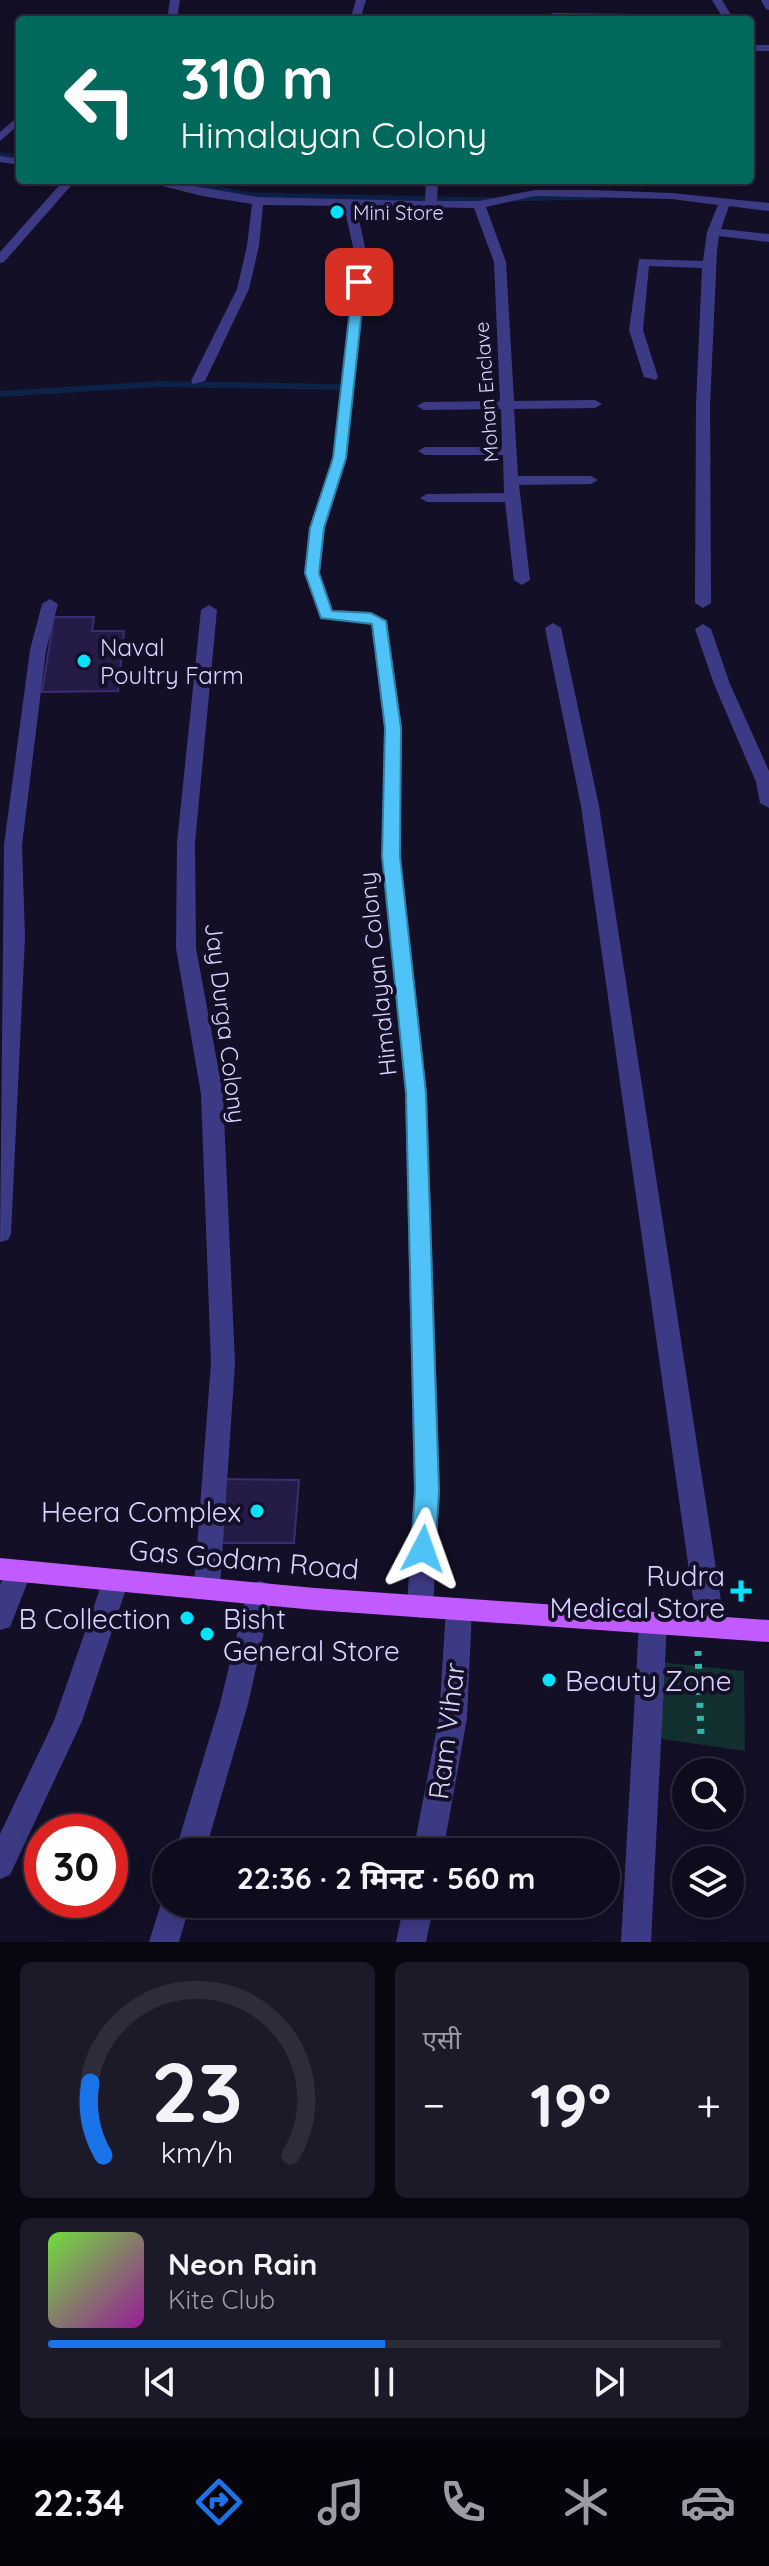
<!DOCTYPE html>
<html lang="hi">
<meta charset="utf-8">
<style>
body{margin:0;font-family:Quicksand,"Noto Sans Devanagari",sans-serif;background:#1c1929;color:#f1f3f6;height:100vh;display:flex;flex-direction:column;font-size:30px;white-space:nowrap}
*{box-sizing:border-box;margin:0}
p{font-size:26px;color:#9b9ba3}
.icon{flex:none;width:44px;height:44px;fill:none;stroke:currentColor;stroke-width:2;stroke-linecap:round;stroke-linejoin:round}
.map{position:relative;height:1942px;overflow:hidden}
.sheet{display:flex;flex-direction:column;gap:20px;padding:20px;background:#08060f;flex:1}
.sheet>*{flex:none}
.hud{position:absolute;left:16px;top:16px;width:738px;height:168px;border-radius:8px;box-shadow:0 4px 20px #0003,0 0 0 2px #2e2b3b;background:#00695c;color:#fff;overflow:hidden}
.tools{position:absolute;left:672px;top:1758px;display:grid;gap:16px}
.tools a{display:grid;place-items:center;width:72px;height:72px;border-radius:50%;background:#0e0b1c;box-shadow:0 4px 20px #0003,0 0 0 2px #2e2b3b;font-size:40px}
.speed{position:absolute;left:24px;top:1814px;display:flex;gap:16px;font-size:40px;font-weight:700;text-align:center}
.speed>*{display:grid;place-content:center;width:104px;height:104px;border-radius:50%;background:#0e0b1c;box-shadow:0 4px 20px #0003,0 0 0 2px #2e2b3b;line-height:1}
.speed .limit{border:12px solid #d22;background:#fff;color:#111}
.pin{position:absolute;display:grid;place-items:center;width:68px;height:68px;color:#fff;margin:-34px;border-radius:16px;box-shadow:0 4px 12px #0006}
.me{position:absolute;width:88px;margin:-44px;rotate:4deg;stroke-linejoin:round;filter:drop-shadow(0 0 6px #0008)}
.turn{display:flex;align-items:center;gap:28px;height:168px;padding:0 32px;font-size:36px}
.turn .icon{width:104px;height:104px;stroke-width:2.5}
.turn b{display:block;font-size:56px;line-height:68px}
.big{font-size:60px;font-weight:700;line-height:1.1}
.sheet .card{flex:1;display:flex;flex-direction:column;justify-content:center;gap:12px;min-width:0;padding:0 28px;border-radius:12px;background:#1c1929}
.sheet .dial{align-items:center;gap:0}
.dial svg{height:208px;overflow:visible;fill:none;stroke:#2e2b3b;stroke-width:7;stroke-linecap:round;text-anchor:middle}
.dial text{fill:#f1f3f6;stroke:none}
.song{display:flex;align-items:center;gap:24px}
.cover{width:96px;height:96px;border-radius:12px;background:linear-gradient(135deg,hsl(100 70% 55%),hsl(300 70% 35%))}
.played{height:8px;border-radius:4px;background:linear-gradient(90deg,#1a73e8 50%,#2e2b3b 50%)}
.keys{display:flex;justify-content:space-around;direction:ltr}
.heat{display:flex;justify-content:space-between;align-items:center;font-size:44px;direction:ltr}
.sheet .tiles{flex:1;display:grid;gap:20px;grid-template-columns:1fr 1fr}
.card:last-child{grid-column:span 2}
.trip{position:absolute;left:152px;top:1838px;width:468px;height:80px;border-radius:40px;background:#0e0b1c;box-shadow:0 4px 20px #0003,0 0 0 2px #2e2b3b;font-weight:700;line-height:80px;text-align:center}
.dock{display:flex;height:128px;justify-content:space-around;align-items:center;background:#06040b;color:#9b9ba3}
.dock .icon{width:56px;height:56px}
.dock .active{color:#1a73e8}
.dock b{font-size:36px;color:#f1f3f6}
.map>svg:first-child{display:block}
.green{fill:#12302f}
.lines{fill:none;stroke-linecap:round;stroke-linejoin:round}
.stream-far1{stroke:#0c2248;stroke-width:5}
.stream{stroke:#0c2248;stroke-width:6}
.building{fill:#241b47;stroke:#3b2d73;stroke-width:2}
.path{stroke:#2fb8b0;stroke-width:7;stroke-dasharray:5 8;stroke-linecap:butt}
.minor{fill:#3d3a85;fill-rule:evenodd}
.major{fill:#c25bff;fill-rule:evenodd}
.route{fill:#4fc3f7;stroke:#337fa1;stroke-width:2}
.poi-dot{fill:#00e5ff;stroke:#130f26;stroke-width:3}
.labels{text-anchor:middle;dominant-baseline:central;stroke-width:8;stroke-linejoin:round;paint-order:stroke}
.far-poi-label{font-size:20px;fill:#d9d4ff;stroke:#130f26;text-anchor:start}
.far-street-label{font-size:20px;fill:#d9d4ff;stroke:#130f26}
.poi-label{font-size:24px;fill:#d9d4ff;stroke:#130f26;text-anchor:start}
.street-label{font-size:24px;fill:#d9d4ff;stroke:#130f26}
.near-poi-label{font-size:28px;fill:#d9d4ff;stroke:#130f26;text-anchor:end}
.near-street-label{font-size:28px;fill:#d9d4ff;stroke:#130f26}
</style>
<div class="map">
<svg width="769" height="1942" viewBox="0 0 769 1942">
<rect width="100%" height="100%" fill="#130f26"/>
<path class="green" d="M 660,1662 L 744,1671 L 745,1751 L 656,1738 Z"/>
<g class="lines">
<g class="stream-far1">
<path d="M 0,155 L 20,157"/>
<path d="M 172,180 L 250,195 L 495,200"/>
<path d="M 510,199 L 598,197"/>
</g>
<path class="stream" d="M 0,394 L 159,384 L 340,387"/>
</g>
<g class="building">
<path d="M 54,617 L 94,617 L 92,631 L 124,631 L 118,691 L 42,692 Z"/>
<path d="M 219,1479 L 299,1480 L 294,1543 L 216,1543 Z"/>
</g>
<g class="lines">
<path class="path" d="M 698,1651 L 701,1735"/>
<g class="minor">
<path d="M 170,0 L 180,0 L 177,20 L 167,20 Z"/>
<path d="M 356,0 L 366,0 L 360,20 L 350,20 Z"/>
<path d="M 712,0 L 722,0 L 734,20 L 724,20 Z"/>
<path d="M 761,0 L 769,0 L 769,10 L 766,9 Z"/>
<path d="M 552,13 L 636,14 L 641,17 L 636,20 L 549,18 Z"/>
<rect x="750" y="45" width="19" height="6"/>
<path d="M 20,115 L 20,124 L 0,141 L 0,132 Z"/>
<path d="M 0,156 L 20,159 L 20,165 L 0,162 Z"/>
<path d="M 64,180 L 76,180 L 4,262 L 0,263 L 0,252 Z"/>
<path d="M 139,180 L 160,180 L 258,197 L 425,201 L 426,180 L 438,180 L 437,201 L 479,201 L 535,190 L 593,190 L 672,193 L 769,203 L 769,211 L 729,206 L 721,229 L 769,234 L 769,242 L 719,236 L 717,251 L 710,405 L 711,603 L 703,608 L 695,603 L 696,405 L 702,268 L 649,266 L 643,330 L 658,377 L 656,380 L 644,377 L 629,330 L 639,259 L 703,261 L 707,232 L 718,205 L 672,199 L 535,196 L 486,207 L 506,262 L 514,401 L 595,400 L 602,404 L 595,408 L 514,409 L 518,476 L 591,476 L 598,480 L 591,484 L 519,485 L 530,580 L 522,585 L 514,580 L 505,502 L 427,502 L 420,498 L 427,494 L 504,493 L 503,455 L 425,455 L 418,451 L 425,447 L 502,447 L 501,409 L 424,410 L 417,406 L 424,402 L 500,401 L 494,262 L 474,208 L 356,206 L 365,247 L 365,282 L 347,458 L 325,528 L 320,573 L 333,610 L 371,612 L 387,621 L 402,728 L 400,856 L 427,1093 L 440,1491 L 433,1607 L 429,1615 L 420,1618 L 411,1615 L 407,1607 L 414,1491 L 405,1093 L 382,856 L 384,728 L 371,623 L 320,618 L 304,573 L 309,528 L 333,458 L 353,282 L 353,247 L 344,206 L 263,205 L 259,246 L 249,289 L 205,381 L 193,384 L 191,381 L 237,289 L 247,246 L 252,204 L 202,196 Z"/>
<path d="M 50,599 L 58,604 L 46,650 L 22,845 L 25,937 L 11,1234 L 8,1240 L 0,1242 L 4,845 L 30,650 L 42,604 Z"/>
<path d="M 209,605 L 217,610 L 195,843 L 196,948 L 223,1094 L 235,1363 L 220,1586 L 216,1594 L 207,1597 L 198,1594 L 194,1586 L 211,1363 L 201,1094 L 176,948 L 177,843 L 201,610 Z"/>
<path d="M 553,623 L 561,628 L 599,806 L 725,1627 L 721,1635 L 711,1638 L 701,1635 L 697,1627 L 581,806 L 545,628 Z"/>
<path d="M 703,624 L 711,629 L 730,684 L 769,771 L 769,808 L 760,803 L 756,782 L 714,684 L 695,629 Z"/>
<path d="M 19,1560 L 28,1563 L 32,1571 L 10,1627 L 0,1630 L 0,1585 L 10,1563 Z"/>
<path d="M 116,1569 L 125,1572 L 129,1580 L 82,1721 L 10,1875 L 0,1879 L 0,1834 L 54,1721 L 103,1580 L 107,1572 Z"/>
<path d="M 260,1581 L 269,1584 L 273,1592 L 248,1704 L 205,1852 L 175,1852 L 220,1704 L 247,1592 L 251,1584 Z"/>
<path d="M 459,1598 L 469,1601 L 472,1609 L 467,1718 L 443,1852 L 413,1852 L 439,1718 L 446,1609 L 449,1601 Z"/>
<path d="M 653,1612 L 663,1615 L 667,1623 L 651,1942 L 621,1942 L 639,1623 L 643,1615 Z"/>
<path d="M 164,1894 L 166,1904 L 190,1904 L 179,1942 L 149,1942 Z"/>
<path d="M 404,1904 L 434,1904 L 426,1942 L 396,1942 Z"/>
</g>
<path class="major" d="M 0,1558 L 315,1588 L 769,1620 L 769,1642 L 315,1610 L 0,1580 Z"/>
</g>
<path class="route" d="M 359,278 L 365,282 L 346,458 L 324,528 L 319,573 L 332,611 L 371,613 L 386,621 L 401,728 L 400,856 L 426,1093 L 439,1491 L 435,1549 L 432,1555 L 423,1558 L 415,1555 L 411,1549 L 415,1491 L 406,1093 L 382,856 L 385,728 L 372,624 L 321,618 L 305,573 L 310,528 L 333,458 L 353,282 Z"/>
<g class="poi-dot">
<circle cx="337" cy="212" r="8"/>
<circle cx="84" cy="661" r="8"/>
<circle cx="257" cy="1511" r="8"/>
<path d="M737 1579h8v8h8v8h-8v8h-8v-8h-8v-8h8z"/>
<circle cx="187" cy="1618" r="8"/>
<circle cx="207" cy="1634" r="8"/>
<circle cx="549" cy="1680" r="8"/>
</g>
<g class="labels">
<g class="far-poi-label">
<text x="353" y="212">Mini Store</text>
</g>
<g class="far-street-label">
<text transform="translate(486 392) rotate(-94)">Mohan Enclave</text>
</g>
<g class="poi-label">
<text x="100" y="647">Naval<tspan x="100" dy="28">Poultry Farm</tspan></text>
</g>
<g class="street-label">
<text transform="translate(377 974) rotate(-96)">Himalayan Colony</text>
<text transform="translate(226 1023) rotate(83)">Jay Durga Colony</text>
</g>
<g class="near-poi-label">
<text x="241" y="1511">Heera Complex</text>
<text x="725" y="1575">Rudra<tspan x="725" dy="32">Medical Store</tspan></text>
<text x="171" y="1618">B Collection</text>
<text x="223" y="1618" text-anchor="start">Bisht<tspan x="223" dy="32">General Store</tspan></text>
<text x="565" y="1680" text-anchor="start">Beauty Zone</text>
</g>
<g class="near-street-label">
<text transform="translate(244 1559) rotate(5)">Gas Godam Road</text>
<text transform="translate(446 1731) rotate(-83)">Ram Vihar</text>
</g>
</g>
</svg>
<div class="tools">
<a><svg class="icon" aria-label="search" viewBox="0 0 24 24"><circle cx="10" cy="10" r="6"/><path d="M15 15l6 6"/></svg></a>
<a><svg class="icon" aria-label="layers" viewBox="0 0 24 24"><path d="M12 4l9 5-9 5-9-5zM3 14l9 5 9-5"/></svg></a>
</div>
<div class="speed"><div class="limit">30</div></div>
<div class="pin" style="left:359px;top:282px;background:#d93025"><svg class="icon" aria-label="arrive" viewBox="0 0 24 24"><path d="M6 21V4h12l-3 4 3 4H6"/></svg></div>
<svg class="me" style="left:423px;top:1549px" viewBox="-20 -20 40 40"><path d="M0-17L14 15 0 8-14 15z" fill="#4fc3f7" stroke="#fff" stroke-width="4"/></svg>
<div class="trip">22:36 · 2 मिनट · 560 m</div>
<div class="hud">
<div class="turn"><svg class="icon" aria-label="left" viewBox="0 0 24 24"><path d="M17 20v-9H6M10 6l-5 5 5 5"/></svg><div><b>310 m</b>Himalayan Colony</div></div>
</div>
</div>
<section class="sheet">
<div class="tiles">
<div class="card dial"><svg viewBox="0 0 100 80">
<path d="M14 69A42 42 0 1 1 86 69"/>
<path d="M14 69A42 42 0 0 1 9 41" stroke="#1a73e8"/>
<text x="50" y="56" font-size="32" font-weight="700">23</text>
<text x="50" y="72" font-size="11">km/h</text>
</svg></div>
<div class="card"><p>एसी</p>
<div class="heat"><a>−</a><b class="big">19°</b><a>+</a></div>
</div>
<div class="card">
<div class="song"><i class="cover"></i><div><b>Neon Rain</b><p>Kite Club</p></div></div>
<div class="played"></div>
<div class="keys"><svg class="icon" aria-label="previous" viewBox="0 0 24 24"><path d="M18 5L8 12l10 7zM5 5v14"/></svg><svg class="icon" aria-label="pause" viewBox="0 0 24 24"><path d="M8 5v14M16 5v14"/></svg><svg class="icon" aria-label="next" viewBox="0 0 24 24"><path d="M6 5l10 7-10 7zM19 5v14"/></svg></div>
</div>
</div>
</section>
<nav class="dock">
<b>22:34</b>
<svg class="icon active" aria-label="directions" viewBox="0 0 24 24"><path d="M12 3l9 9-9 9-9-9zM9 14v-3h6M13 9l2 2-2 2"/></svg>
<svg class="icon" aria-label="music" viewBox="0 0 24 24"><path d="M9 18V5l10-2v13"/><circle cx="6" cy="18" r="3"/><circle cx="16" cy="16" r="3"/></svg>
<svg class="icon" aria-label="phone" viewBox="0 0 24 24"><path d="M5 4h4l2 5-3 2q2 4 5 5l2-3 5 2v4C11 20 4 13 5 4z"/></svg>
<svg class="icon" aria-label="climate" viewBox="0 0 24 24"><path d="M12 3v18M4 7l16 10M4 17L20 7"/></svg>
<svg class="icon" aria-label="car" viewBox="0 0 24 24"><path d="M5 17H2v-5l4-1 3-4h7l3 4 3 1v5h-3M9 17h6M6 11h13"/><circle cx="7" cy="17" r="2"/><circle cx="17" cy="17" r="2"/></svg>
</nav>
